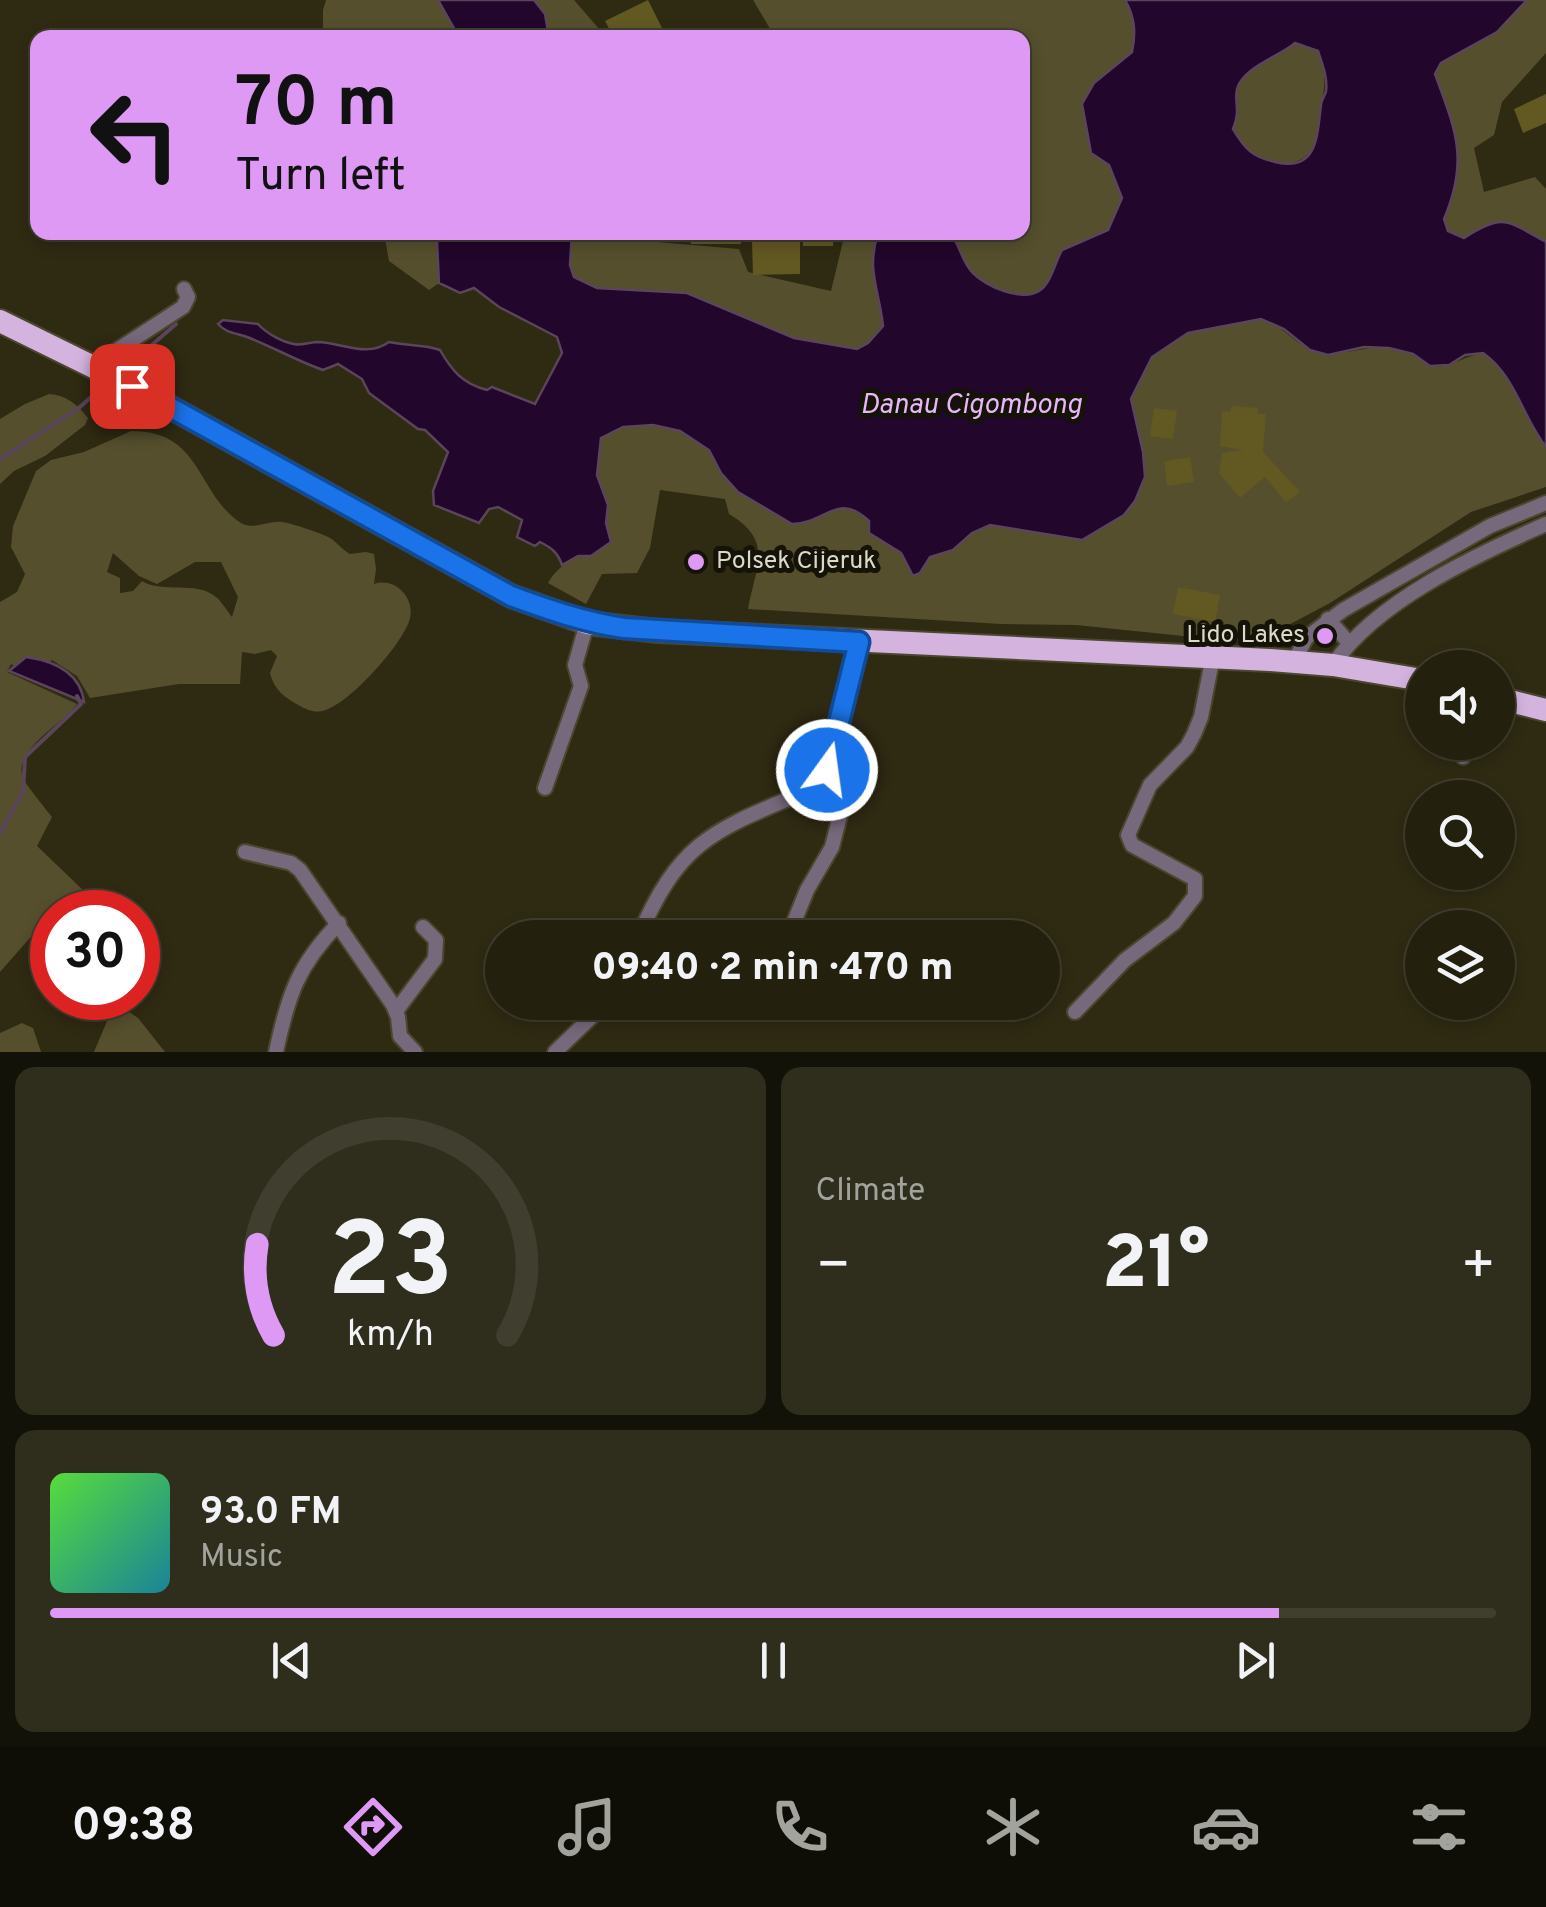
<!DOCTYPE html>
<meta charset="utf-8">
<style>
body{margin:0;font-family:Overpass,sans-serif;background:#2f2d1c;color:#f1f3f6;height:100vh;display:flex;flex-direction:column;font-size:38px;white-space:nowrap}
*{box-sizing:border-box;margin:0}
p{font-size:32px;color:#a3a39e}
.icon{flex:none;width:55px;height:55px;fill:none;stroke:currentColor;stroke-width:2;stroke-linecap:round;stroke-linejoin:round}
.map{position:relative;height:1052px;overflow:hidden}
.details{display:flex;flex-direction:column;gap:15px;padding:15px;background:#131208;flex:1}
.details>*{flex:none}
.banner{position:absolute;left:30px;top:30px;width:1000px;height:210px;border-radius:20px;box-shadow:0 5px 15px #0003,0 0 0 2px #403e2e;background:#dd99f4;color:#111;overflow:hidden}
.tools{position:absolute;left:1405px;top:650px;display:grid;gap:20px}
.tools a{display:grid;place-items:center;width:110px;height:110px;border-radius:50%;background:#23200e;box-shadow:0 5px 15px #0003,0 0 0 2px #403e2e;font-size:50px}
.speed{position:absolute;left:30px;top:890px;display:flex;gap:20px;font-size:50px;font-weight:700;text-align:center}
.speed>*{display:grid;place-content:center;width:130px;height:130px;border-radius:50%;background:#23200e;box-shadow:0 5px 15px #0003,0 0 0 2px #403e2e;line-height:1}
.speed .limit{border:15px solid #d22;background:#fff;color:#111}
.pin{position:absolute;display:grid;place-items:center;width:85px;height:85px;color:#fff;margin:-42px;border-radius:20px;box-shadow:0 5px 15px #0006}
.me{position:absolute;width:110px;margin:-55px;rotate:14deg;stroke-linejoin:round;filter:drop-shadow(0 0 8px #0008)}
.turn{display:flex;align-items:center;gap:35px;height:210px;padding:0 40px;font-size:45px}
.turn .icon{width:130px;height:130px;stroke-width:2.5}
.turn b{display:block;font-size:70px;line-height:85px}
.big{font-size:75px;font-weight:800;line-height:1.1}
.details .card{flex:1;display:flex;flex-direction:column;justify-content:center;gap:15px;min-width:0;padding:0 35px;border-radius:20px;background:#2f2d1c}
.details .dial{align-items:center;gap:0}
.dial svg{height:260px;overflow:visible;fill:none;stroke:#403e2e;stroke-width:7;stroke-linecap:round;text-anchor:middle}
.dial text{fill:#f1f3f6;stroke:none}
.song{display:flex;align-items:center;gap:30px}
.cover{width:120px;height:120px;border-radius:15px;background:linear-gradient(135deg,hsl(110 70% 55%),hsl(190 70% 35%))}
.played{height:10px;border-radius:5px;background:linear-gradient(90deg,#dd99f4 85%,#403e2e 85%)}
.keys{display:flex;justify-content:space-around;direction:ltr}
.heat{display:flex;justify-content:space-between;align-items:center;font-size:55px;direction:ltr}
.details .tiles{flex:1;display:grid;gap:15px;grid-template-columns:1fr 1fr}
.card:last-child{grid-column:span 2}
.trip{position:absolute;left:485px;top:920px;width:575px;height:100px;border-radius:50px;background:#23200e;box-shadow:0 5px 15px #0003,0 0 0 2px #403e2e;font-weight:800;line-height:100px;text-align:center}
.tabs{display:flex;height:160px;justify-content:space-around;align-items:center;background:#0e0d06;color:#a3a39e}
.tabs .icon{width:70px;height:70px}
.tabs .active{color:#dd99f4}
.tabs b{font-size:45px;color:#f1f3f6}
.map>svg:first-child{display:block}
.green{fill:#554f2d;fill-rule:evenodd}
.water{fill:#22062b;stroke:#5a455b;stroke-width:2.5;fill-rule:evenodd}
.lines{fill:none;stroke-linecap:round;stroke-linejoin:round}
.stream{stroke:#5a455b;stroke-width:4}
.building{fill:#625822}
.minor-casing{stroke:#4b462f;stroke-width:18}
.trunk-casing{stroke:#4b462f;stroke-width:26}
.minor{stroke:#77697c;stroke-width:14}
.trunk{stroke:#d4b4de;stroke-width:22}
.route-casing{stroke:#114b97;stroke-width:25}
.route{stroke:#1a73e8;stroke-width:18}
.poi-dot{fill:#dd99f4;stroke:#151308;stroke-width:4}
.labels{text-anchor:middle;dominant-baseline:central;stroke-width:10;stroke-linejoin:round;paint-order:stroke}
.poi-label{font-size:25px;fill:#dbd9ca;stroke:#151308;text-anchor:start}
.water-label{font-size:28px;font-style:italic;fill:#e8b6f9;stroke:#151308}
</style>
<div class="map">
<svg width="1546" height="1052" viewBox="0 0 1546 1052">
<rect width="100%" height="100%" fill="#2f2a12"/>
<g class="green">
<path d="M 326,0 L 438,0 L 459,37 L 323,37 L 323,10 Z"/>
<path d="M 534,0 L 574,0 L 606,37 L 549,37 L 545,14 Z"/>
<path d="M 753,0 L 1125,0 C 1135,17 1135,33 1132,53 L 1094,83 L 1109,165 L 1122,197 L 1108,230 L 1062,250 C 1055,262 1051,284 1039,291 C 1021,302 986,286 973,273 C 962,263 960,244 950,233 L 1022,232 L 1022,38 L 775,37 Z"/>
<path d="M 1527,0 L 1546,0 L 1546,53 L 1502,102 L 1494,135 L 1474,148 L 1484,192 L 1535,177 L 1546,189 L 1546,242 C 1507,221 1504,212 1464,238 L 1448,231 L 1444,219 C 1469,160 1456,131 1435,74 L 1441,63 L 1497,32 Z"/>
<path d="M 1295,43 L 1318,51 C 1326,76 1326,81 1321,105 C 1319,113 1321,122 1320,130 C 1317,153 1298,168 1275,162 C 1252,157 1245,149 1233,129 C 1241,109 1234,104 1238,89 C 1243,67 1279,57 1295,43 Z"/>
<path d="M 384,233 L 442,233 L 437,242 L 439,283 L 429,290 L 389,261 Z"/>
<path d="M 572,233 L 633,233 L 634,240 L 739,249 L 748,272 L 831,291 L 845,233 L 878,233 C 866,270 879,289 883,326 L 868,344 L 857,349 L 794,338 L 687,293 L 597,288 L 575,277 L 570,265 Z"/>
<path d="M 1248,319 C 1284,319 1290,345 1318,352 C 1340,358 1364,345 1388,348 C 1395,349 1405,351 1411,353 C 1418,356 1424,365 1431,366 C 1446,370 1467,355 1483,353 L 1494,360 L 1508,380 L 1546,447 L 1546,487 L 1471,512 L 1330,603 L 1260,640 L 1232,641 L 1076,625 L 1001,624 L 748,609 C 756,565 774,541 729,514 L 725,499 L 660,490 L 650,548 L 637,573 L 602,574 L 586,604 L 548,583 C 561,558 601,547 606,518 C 609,503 602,492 599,478 C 596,466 599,451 600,438 L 623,427 L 653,425 L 680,431 L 709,450 L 721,473 L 738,492 L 792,524 C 825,517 841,495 869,521 L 869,533 L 901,553 L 920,573 L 930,557 L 953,550 L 972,533 L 990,525 L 1082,540 L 1124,514 L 1143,482 L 1143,452 L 1131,399 L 1152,357 L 1188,333 Z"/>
<path d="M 49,394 C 66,395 78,405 88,418 L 85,425 L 45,456 L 14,471 L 0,484 L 0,419 L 25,404 Z"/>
<path d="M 131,431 C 201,431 196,490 238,521 C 252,532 267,520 282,522 C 291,523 317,532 326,536 C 336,540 341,549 350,554 L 366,552 L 374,554 L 376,569 L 374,584 C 394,577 415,597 410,618 C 405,642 347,707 322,711 C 314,713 306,709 300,706 C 285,698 274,690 270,673 L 277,656 L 271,650 L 255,654 L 242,652 L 240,684 L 179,684 L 90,698 L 77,676 L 52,660 L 45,667 L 19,669 L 11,664 L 7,672 L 77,704 C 63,724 12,750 23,778 C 25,784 46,809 52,817 L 37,846 L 85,892 L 59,912 L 52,912 L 52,918 L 36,931 L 0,972 L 0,602 L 17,592 L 25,574 L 11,547 L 13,526 L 36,471 L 51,460 L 84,452 ZM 113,553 L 139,576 L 157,584 L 195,562 L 221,562 L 238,597 L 232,617 C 228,612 222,602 216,597 C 196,580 163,594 142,581 L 133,591 L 120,593 L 120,578 L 107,572 Z"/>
<path d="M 122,1007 L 138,1018 L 165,1052 L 94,1052 L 110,1014 Z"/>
<path d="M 22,1023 L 33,1028 L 41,1052 L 0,1052 L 0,1033 Z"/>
</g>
<g class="water">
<path d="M 438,0 L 534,0 L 545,14 L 549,37 L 459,37 Z"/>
<path d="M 1125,0 L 1527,0 L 1497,32 L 1441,63 L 1435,74 C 1456,131 1469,160 1444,219 L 1448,231 L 1464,238 C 1504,212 1507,221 1546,242 L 1546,447 C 1523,418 1515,375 1483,353 L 1465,355 L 1449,365 L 1430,366 L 1413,354 L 1389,348 L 1364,347 L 1328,355 L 1310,350 L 1284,329 L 1261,319 L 1188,333 L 1152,357 L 1131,399 L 1143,452 L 1145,477 L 1135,501 L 1124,515 L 1082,540 L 990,525 L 972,533 L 953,550 L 930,557 L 920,573 L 913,576 L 901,553 L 869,533 L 869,521 C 837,491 827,523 792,524 L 738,492 L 721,473 L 709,450 L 680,431 L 653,425 L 623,427 L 601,438 L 597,475 L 608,505 L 606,523 L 611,542 L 591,556 L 578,556 L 562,565 C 558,553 552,548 540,542 L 535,546 L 517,537 L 522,520 L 498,507 L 489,509 L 479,523 L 434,505 L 433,491 L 448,452 L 425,430 L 418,429 L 369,393 L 362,379 L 338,364 L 323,370 C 297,361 273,347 247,337 C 236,333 226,333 218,324 L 223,320 L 258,324 C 266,333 282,342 294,344 C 301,346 310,342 318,342 C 343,343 367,358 389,342 C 407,346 424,344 440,350 C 452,371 463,384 487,390 L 492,387 L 535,404 L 562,353 L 557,337 L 499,307 L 474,288 L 460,293 L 439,283 L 437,242 L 442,233 L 572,233 L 570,265 L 574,277 L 597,288 L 687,293 L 794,338 L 857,349 L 868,343 L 883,326 C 879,289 866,270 878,233 L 950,233 C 960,244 962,263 973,273 C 986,286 1021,302 1039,291 C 1051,284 1055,262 1062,250 L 1108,230 L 1122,198 L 1109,165 L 1091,153 L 1082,104 L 1094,83 L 1132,52 C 1136,33 1135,17 1125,0 ZM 1295,43 L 1318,51 C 1322,63 1328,78 1326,91 C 1325,96 1321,100 1321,105 C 1317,133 1319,173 1275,162 C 1252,157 1245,149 1233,129 C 1241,109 1234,104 1237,89 C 1243,67 1279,57 1295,43 Z"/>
<path d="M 26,657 C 54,661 80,672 84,702 L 9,671 Z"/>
</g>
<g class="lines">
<g class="stream">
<path d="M 123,370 L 176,324"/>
<path d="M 0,459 L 80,407 L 108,382"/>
<path d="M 0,833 L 23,792 L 25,757 L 81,704 L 77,696"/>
</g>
</g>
<g class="building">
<path d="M 648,0 L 667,38 L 614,38 L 605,21 Z"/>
<path d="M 1546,94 L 1546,123 L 1523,133 L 1514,109 Z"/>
<rect x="691" y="232" width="50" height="12"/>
<path d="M 803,232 L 834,232 L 833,246 L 803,246 Z"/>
<path d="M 800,240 L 800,274 L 753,275 L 752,241 Z"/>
<path d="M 1232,406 L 1258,408 L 1258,414 L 1266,414 L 1263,452 L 1300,492 L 1286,502 L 1265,477 L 1240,498 L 1219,473 L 1222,453 L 1243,450 L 1220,446 L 1222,411 L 1230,412 Z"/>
<path d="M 1154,408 L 1177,411 L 1173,439 L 1150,436 Z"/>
<path d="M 1190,457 L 1194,482 L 1167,486 L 1164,461 Z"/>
<path d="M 1178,587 L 1220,595 L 1215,622 L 1173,614 Z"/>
</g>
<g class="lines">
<g class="minor-casing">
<g id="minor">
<path d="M 100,369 L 111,354 L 183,307 L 188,297 L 184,289"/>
<path d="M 1328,619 L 1349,643"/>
<path d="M 1294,662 L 1306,638 L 1343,610 L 1490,526 L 1546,503"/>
<path d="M 1333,665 C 1376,601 1476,555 1546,524"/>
<path d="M 1463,757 L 1468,742"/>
<path d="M 545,788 L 581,686 L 575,665 L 587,623"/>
<path d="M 245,852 L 291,863 L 300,870 L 393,1005 L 398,1017 L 400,1036 L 415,1052"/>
<path d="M 792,927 L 807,890 L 832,847 L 845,796 L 842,788 L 822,780"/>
<path d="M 638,938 C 680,839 715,830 807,791 L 822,780 L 859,641"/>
<path d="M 396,1011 L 435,959 L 436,940 L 423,927"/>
<path d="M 1075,1012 L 1125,960 L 1174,923 L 1195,896 L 1195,879 L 1132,845 L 1128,835 L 1150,785 L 1187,747 L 1194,734 L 1201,717 L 1213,656"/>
<path d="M 276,1052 C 288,995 298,965 339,923"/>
<path d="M 555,1052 L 607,1002"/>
</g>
</g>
<g class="trunk-casing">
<g id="trunk">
<path d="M 0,321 L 132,386 L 511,596 L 587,623 L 658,631 L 1270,660 L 1333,665 L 1422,680"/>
<path d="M 1498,698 L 1546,710"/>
</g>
</g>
<use href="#minor" class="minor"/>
<use href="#trunk" class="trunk"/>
</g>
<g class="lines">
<g class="route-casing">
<path id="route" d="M 132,386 L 511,596 C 549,610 584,622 624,628 L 859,642 L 827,770"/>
</g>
<use href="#route" class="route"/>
</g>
<g class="poi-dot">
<circle cx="696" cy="562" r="10"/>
<circle cx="1325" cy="636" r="10"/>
</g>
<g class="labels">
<g class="poi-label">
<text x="716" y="562">Polsek Cijeruk</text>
<text x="1305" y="636" text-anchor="end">Lido Lakes</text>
</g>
<g class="water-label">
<text x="971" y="406">Danau Cigombong</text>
</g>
</g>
</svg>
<div class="tools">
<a><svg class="icon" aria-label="sound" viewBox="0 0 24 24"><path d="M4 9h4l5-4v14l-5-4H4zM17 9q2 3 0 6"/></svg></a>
<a><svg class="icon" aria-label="search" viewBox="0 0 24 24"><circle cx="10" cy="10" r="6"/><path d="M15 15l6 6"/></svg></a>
<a><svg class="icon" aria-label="layers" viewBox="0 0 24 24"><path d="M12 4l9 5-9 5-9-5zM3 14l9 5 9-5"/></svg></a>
</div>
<div class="speed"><div class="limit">30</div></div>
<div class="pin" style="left:132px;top:386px;background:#d93025"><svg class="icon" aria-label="arrive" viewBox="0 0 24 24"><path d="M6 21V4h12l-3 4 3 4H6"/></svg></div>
<svg class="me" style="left:827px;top:770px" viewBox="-20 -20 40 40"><circle r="17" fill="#1a73e8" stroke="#fff" stroke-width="3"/><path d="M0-11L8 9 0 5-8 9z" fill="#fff"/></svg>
<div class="trip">09:40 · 2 min · 470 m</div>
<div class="banner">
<div class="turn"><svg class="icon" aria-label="left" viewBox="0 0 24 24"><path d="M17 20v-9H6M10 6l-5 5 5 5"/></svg><div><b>70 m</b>Turn left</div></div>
</div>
</div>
<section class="details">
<div class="tiles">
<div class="card dial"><svg viewBox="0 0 100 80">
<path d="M14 69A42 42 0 1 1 86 69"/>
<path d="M14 69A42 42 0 0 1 9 41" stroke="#dd99f4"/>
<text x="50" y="56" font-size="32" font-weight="700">23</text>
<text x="50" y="72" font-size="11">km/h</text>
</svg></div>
<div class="card"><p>Climate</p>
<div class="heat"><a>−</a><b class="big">21°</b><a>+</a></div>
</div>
<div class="card">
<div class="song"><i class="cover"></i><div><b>93.0 FM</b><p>Music</p></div></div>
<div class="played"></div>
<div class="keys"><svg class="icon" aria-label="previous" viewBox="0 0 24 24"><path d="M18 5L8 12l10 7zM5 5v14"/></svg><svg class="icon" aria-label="pause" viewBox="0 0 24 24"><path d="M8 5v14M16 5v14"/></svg><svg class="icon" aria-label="next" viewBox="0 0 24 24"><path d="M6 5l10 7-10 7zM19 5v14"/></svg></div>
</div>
</div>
</section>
<nav class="tabs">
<b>09:38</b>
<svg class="icon active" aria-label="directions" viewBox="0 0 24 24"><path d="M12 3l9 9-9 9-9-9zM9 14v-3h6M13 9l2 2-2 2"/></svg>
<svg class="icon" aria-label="music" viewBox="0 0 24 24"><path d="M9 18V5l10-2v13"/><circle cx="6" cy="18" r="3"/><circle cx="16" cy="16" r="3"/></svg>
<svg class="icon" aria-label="phone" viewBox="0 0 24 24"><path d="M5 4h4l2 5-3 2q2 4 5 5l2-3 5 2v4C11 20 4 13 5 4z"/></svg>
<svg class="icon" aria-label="climate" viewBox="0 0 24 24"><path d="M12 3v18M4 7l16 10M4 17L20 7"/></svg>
<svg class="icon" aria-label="car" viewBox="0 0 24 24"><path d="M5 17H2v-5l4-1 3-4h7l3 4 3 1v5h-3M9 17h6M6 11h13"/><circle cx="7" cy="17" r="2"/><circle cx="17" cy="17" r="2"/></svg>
<svg class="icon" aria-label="filters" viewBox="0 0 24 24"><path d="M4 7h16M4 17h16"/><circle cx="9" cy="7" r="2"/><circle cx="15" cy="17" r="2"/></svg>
</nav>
